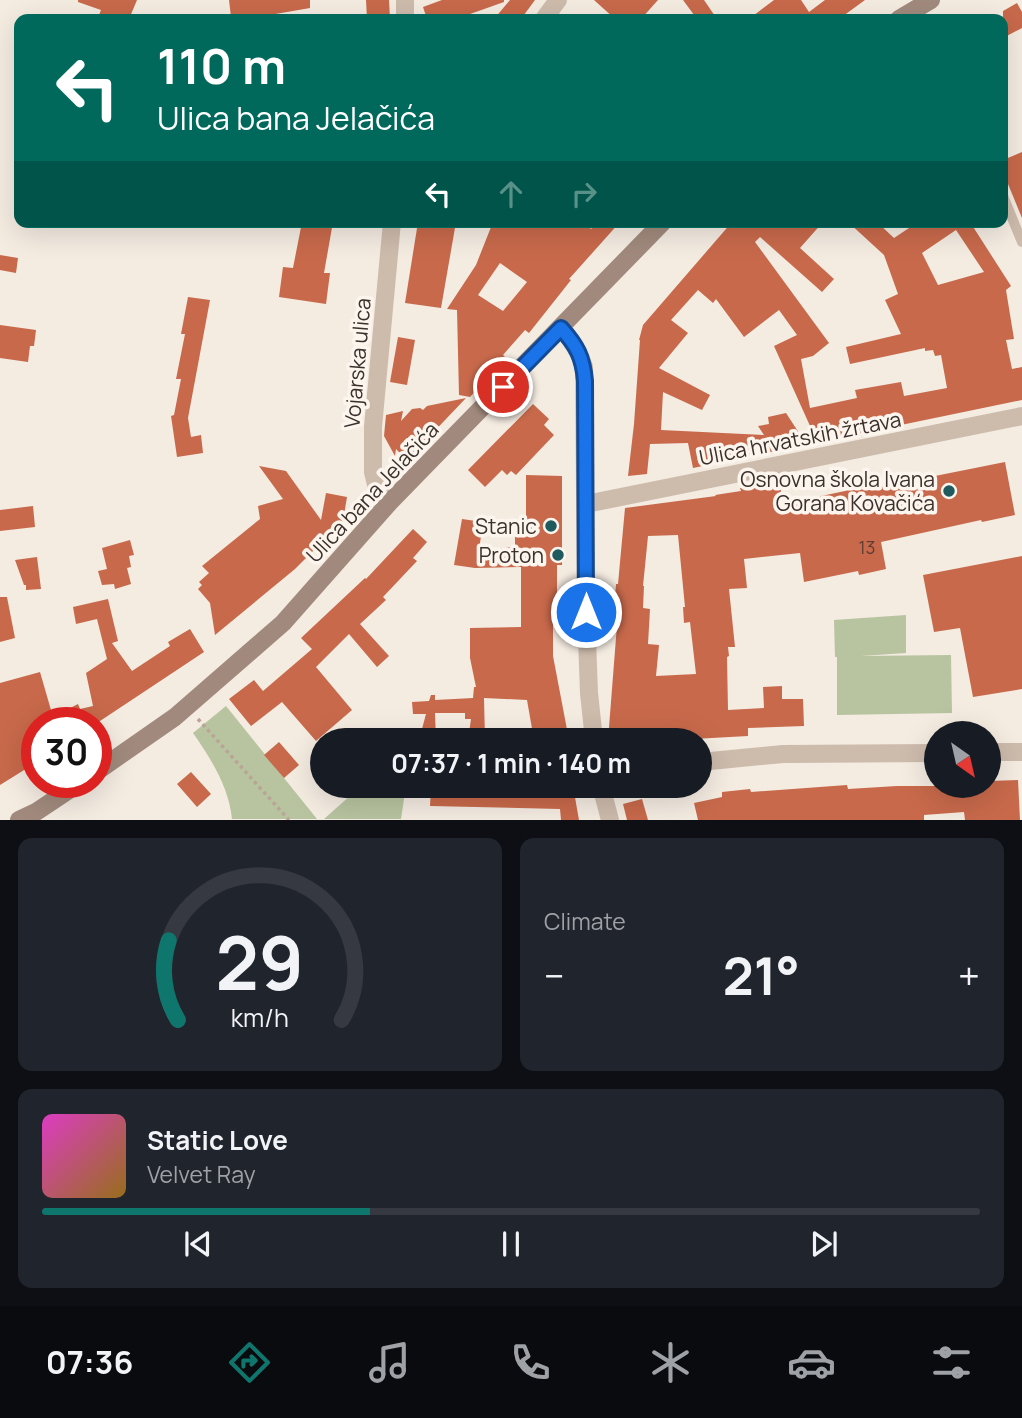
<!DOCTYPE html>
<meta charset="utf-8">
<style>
body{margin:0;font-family:Manrope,sans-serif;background:#20242c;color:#f1f3f6;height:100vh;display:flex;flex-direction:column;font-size:26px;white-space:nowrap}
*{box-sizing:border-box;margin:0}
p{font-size:23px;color:#9ea1a6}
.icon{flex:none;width:38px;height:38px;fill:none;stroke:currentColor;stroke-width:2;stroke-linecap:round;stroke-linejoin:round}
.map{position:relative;height:820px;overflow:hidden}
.details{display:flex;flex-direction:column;gap:18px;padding:18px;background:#0d0f14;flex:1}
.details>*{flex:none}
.hud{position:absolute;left:14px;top:14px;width:994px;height:214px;border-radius:14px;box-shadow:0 7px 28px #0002;background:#00695c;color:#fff;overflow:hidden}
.needle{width:46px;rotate:146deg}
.buttons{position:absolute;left:924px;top:721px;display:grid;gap:14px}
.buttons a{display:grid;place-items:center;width:77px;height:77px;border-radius:50%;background:#171b24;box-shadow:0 7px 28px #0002;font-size:35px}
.speed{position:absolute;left:21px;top:707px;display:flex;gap:14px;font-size:35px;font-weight:700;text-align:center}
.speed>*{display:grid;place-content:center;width:91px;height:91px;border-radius:50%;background:#171b24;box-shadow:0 7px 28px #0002;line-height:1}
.speed .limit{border:10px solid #d22;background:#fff;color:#111}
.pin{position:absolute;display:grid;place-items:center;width:60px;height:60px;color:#fff;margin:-30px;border:4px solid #fff;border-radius:50%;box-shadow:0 2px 7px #0007}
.me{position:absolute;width:77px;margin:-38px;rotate:0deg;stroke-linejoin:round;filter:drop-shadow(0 0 5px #0008)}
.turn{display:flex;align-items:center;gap:24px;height:147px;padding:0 28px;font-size:32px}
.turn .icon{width:91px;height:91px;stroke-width:2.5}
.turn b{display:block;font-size:49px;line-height:60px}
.lanes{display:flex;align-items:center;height:66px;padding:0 28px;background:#0003;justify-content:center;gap:35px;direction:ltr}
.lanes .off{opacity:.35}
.big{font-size:52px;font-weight:700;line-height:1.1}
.details .tile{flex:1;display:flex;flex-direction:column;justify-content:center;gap:10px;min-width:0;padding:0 24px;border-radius:14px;background:#20242c}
.details .dial{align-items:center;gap:0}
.dial svg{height:182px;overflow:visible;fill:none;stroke:#363941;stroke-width:7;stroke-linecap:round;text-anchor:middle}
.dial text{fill:#f1f3f6;stroke:none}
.song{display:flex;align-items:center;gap:21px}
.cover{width:84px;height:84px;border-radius:10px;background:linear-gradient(135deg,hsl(310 70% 55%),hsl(40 70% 35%))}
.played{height:7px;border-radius:4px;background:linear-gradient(90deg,#0f766e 35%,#363941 35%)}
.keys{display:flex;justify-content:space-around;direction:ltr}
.heat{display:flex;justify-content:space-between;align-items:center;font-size:38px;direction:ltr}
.details .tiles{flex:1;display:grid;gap:18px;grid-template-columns:1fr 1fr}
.tile:last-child{grid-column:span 2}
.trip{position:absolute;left:310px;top:728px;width:402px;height:70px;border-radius:35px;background:#171b24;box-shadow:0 7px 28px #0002;font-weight:700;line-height:70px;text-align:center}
.tabs{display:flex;height:112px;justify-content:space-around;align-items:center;background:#090b0e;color:#9ea1a6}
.tabs .icon{width:49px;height:49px}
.tabs .on{color:#0f766e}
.tabs b{font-size:32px;color:#f1f3f6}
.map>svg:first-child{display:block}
.green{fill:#b8c4a0}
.building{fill:#c8694b;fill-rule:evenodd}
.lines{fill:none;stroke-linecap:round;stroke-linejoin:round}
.path{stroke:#b9a596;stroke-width:3.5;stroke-dasharray:3.5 3.5;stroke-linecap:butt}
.lane{stroke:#cdbbac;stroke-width:10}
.street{stroke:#cdbbac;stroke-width:18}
.secondary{stroke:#a18a7d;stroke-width:18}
.route-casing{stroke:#114b97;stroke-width:18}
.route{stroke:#1a73e8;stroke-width:12}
.poi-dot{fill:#1f5a5e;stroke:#fbf5ee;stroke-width:2.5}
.labels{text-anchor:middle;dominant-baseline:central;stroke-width:7;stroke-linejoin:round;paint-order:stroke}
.number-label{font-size:18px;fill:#5e3e33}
.street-label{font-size:21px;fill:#3b302b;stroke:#fbf5ee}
.poi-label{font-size:21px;fill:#3b302b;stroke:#fbf5ee;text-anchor:end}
</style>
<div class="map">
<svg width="1022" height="820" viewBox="0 0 1022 820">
<rect width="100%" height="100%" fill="#f4ebe1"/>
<g class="green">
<path d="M 906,615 L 906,653 L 861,656 L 951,655 L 952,713 L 837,715 L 837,657 L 835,657 L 834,620 Z"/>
<path d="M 226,706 L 317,819 L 232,819 C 229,787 211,759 193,733 Z"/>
<path d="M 361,786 L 406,786 L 401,819 L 324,819 Z"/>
</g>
<g class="building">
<path d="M 78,0 L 137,0 L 129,19 L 114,15 L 112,19 L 110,19 L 99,15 L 101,10 L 78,2 Z"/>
<path d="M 229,0 L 310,0 L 310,8 L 253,18 L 253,15 L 231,17 Z"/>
<path d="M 366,0 L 389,0 L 390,19 L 367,19 Z"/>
<path d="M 442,0 L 504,0 L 504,2 L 456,19 L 427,19 L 423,7 Z"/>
<path d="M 510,0 L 535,0 L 521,19 L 494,19 Z"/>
<path d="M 594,0 L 658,0 L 641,19 L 615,19 Z"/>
<path d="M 683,0 L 704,0 L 717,19 L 697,19 Z"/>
<path d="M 774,0 L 801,0 L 809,12 L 825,0 L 865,0 L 839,19 L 749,19 Z"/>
<path d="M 1017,3 L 1022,12 L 1022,28 L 1003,38 L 1003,11 Z"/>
<path d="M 1022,152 L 1022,218 L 1003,172 L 1003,160 Z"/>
<path d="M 302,222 L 333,222 L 324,273 L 330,273 L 326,304 L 279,297 L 283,267 L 293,268 Z"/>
<path d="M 418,222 L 456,222 L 441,308 L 405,303 Z"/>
<path d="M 493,222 L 583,222 L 591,229 L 597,222 L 620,222 L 569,279 L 571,280 L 529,333 L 525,330 L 503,355 L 506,358 L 470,397 L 459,395 L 457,310 L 447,309 L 476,265 ZM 500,263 L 527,282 L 503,311 L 478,295 Z"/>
<path d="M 732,222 L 823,222 L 800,248 L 834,279 L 822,292 L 760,237 L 755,242 L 829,343 L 813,356 L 801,359 L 810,408 L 857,398 L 855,390 L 901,382 L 904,396 L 947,388 L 941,355 L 935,356 L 933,350 L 925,351 L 925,348 L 850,364 L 846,347 L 901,334 L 885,300 L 898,294 L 884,255 L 848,222 L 877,222 L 894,238 L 918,222 L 970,222 L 1011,286 L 1006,290 L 1014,339 L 1006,340 L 1012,369 L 1022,367 L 1022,400 L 693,468 L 688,443 L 650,444 L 647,474 L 628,476 L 634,424 L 640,340 L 639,340 L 643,325 ZM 956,230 L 984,272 L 938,285 L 922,253 ZM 698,290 L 713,303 L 716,299 L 744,337 L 779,310 L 797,335 L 774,346 L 815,437 L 801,436 L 786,413 L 768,417 L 769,424 L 758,426 L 764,435 L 661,430 L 663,392 L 702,410 L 710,395 L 659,368 L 688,333 L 671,320 Z"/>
<path d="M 0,255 L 18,258 L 16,273 L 0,270 Z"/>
<path d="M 188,297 L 210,300 L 188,418 L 191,437 L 201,435 L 203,453 L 177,457 L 171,416 L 174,415 L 181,379 L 176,379 L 185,334 L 181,334 Z"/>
<path d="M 0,325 L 36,330 L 34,346 L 30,346 L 28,362 L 0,358 Z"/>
<path d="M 398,337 L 415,340 L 407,385 L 390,382 Z"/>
<path d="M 466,398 L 407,460 L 396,449 L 395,456 L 384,436 L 386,415 L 403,411 L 401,421 L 412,409 L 420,408 L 423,410 L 427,406 Z"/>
<path d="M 533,404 L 549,419 L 544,425 L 554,435 L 516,475 L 511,471 L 507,475 L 502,470 L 485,487 L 468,470 Z"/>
<path d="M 1005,462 L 1015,515 L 982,522 L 981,520 L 881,542 L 886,569 L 859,575 L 858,571 L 804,582 L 800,553 L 744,559 L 747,588 L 729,589 L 735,647 L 728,647 L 729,656 L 727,657 L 728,710 L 764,708 L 763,687 L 782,686 L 782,699 L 803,699 L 804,726 L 748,728 L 748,736 L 675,740 L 608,740 L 617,625 L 613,625 L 616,584 L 618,584 L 625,508 L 716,496 L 715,495 L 741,491 L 740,488 L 779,480 L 783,504 L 869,486 L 870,489 ZM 678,535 L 685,607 L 683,607 L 684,623 L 690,622 L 696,674 L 656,676 L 659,645 L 648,644 L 650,609 L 643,608 L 644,586 L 643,586 L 648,536 Z"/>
<path d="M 259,466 L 286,471 L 321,520 L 326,493 L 347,497 L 343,521 L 295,569 L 215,635 L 210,603 L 198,589 L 202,585 L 199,582 L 209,573 L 202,566 L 260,519 L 258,506 L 283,499 Z"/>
<path d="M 526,475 L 562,476 L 562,565 L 557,565 L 557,610 L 553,610 L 553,656 L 569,740 L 534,740 L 527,700 L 484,698 L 485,740 L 468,740 L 471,719 L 465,719 L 465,713 L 435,713 L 436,740 L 419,740 L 426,714 L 413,714 L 412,702 L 429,701 L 431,695 L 435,695 L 435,700 L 473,698 L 474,687 L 476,687 L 470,658 L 470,628 L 521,627 L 521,567 L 475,568 L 454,565 L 462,519 L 483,522 L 479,550 L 515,547 L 515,532 L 520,532 L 520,520 L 526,520 Z"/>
<path d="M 33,506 L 35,527 L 0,531 L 0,510 Z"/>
<path d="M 413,529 L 427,542 L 413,558 L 417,561 L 383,597 L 386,600 L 360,624 L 389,656 L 377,667 L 349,634 L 316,667 L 352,710 L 316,741 L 282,702 L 251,726 L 229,699 L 254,680 L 263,691 L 312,649 L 301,638 L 365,578 L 366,579 Z"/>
<path d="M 130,540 L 134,555 L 129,556 L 131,567 L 127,568 L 131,584 L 115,589 L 114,584 L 102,585 L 98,571 L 107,569 L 102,548 Z"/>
<path d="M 1022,556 L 1022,689 L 973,697 L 960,628 L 934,632 L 923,575 Z"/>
<path d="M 37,557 L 41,589 L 26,590 L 26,585 L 24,585 L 15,560 Z"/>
<path d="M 0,597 L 7,597 L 15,638 L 0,642 Z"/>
<path d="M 108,599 L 118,641 L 112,643 L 132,671 L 170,646 L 168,642 L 190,629 L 204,652 L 97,723 L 37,723 L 37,762 L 0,785 L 0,683 L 40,672 L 53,717 L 78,704 L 80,709 L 93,706 L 86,673 L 107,659 L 97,619 L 76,624 L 73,607 Z"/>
<path d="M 279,742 L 299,765 L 284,778 L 264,755 Z"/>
<path d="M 191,772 L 211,794 L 197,807 L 177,784 Z"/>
<path d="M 1018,780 L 1020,820 L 965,820 L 964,812 L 924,815 L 924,820 L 698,820 L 694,803 L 722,797 L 722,792 L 750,789 L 751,792 L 847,785 L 848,789 L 897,786 L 989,786 L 989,781 Z"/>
<path d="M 431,786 L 518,786 L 518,792 L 548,791 L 547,786 L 573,786 L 579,820 L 561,820 L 560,809 L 430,806 Z"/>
<path d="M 642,799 L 648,820 L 627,820 L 623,804 Z"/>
</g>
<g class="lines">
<path class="path" d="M 198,719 L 289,820"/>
<path class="lane" d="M 1003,196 L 1022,242"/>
<g class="street">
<path d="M 405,0 L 405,19"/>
<path d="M 544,19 L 558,0"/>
<path d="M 561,328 C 572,340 579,351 584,367 L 586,612 L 589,693 L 594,740"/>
<path d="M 389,503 L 377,489 L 373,472 L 373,427 L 392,222"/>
<path d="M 586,504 L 1022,416"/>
<path d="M 989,752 L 1022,752"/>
<path d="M 700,762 L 783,754 L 936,753"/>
<path d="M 601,786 L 610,820"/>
</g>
<g class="secondary">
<path d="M 899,19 L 931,0"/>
<path d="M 96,772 L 175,717 L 283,623 L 389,503 L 663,222"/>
<path d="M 19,820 L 36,812 L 81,782"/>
</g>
</g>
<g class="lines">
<g class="route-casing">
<path id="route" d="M 503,387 L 561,328 C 577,346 583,357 585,381 L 586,612"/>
</g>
<use href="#route" class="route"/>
</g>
<g class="poi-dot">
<circle cx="949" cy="491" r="7"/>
<circle cx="551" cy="526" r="7"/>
<circle cx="558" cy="555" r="7"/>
</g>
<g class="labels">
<g class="number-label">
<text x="867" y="547">13</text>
</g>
<g class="street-label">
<text transform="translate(357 363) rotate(-85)">Vojarska ulica</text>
<text transform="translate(800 438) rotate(-11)">Ulica hrvatskih žrtava</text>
<text transform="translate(372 492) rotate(-47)">Ulica bana Jelačića</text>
</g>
<g class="poi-label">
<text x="935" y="479">Osnovna škola Ivana<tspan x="935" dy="24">Gorana Kovačića</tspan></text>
<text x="537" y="526">Stanic</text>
<text x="544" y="555">Proton</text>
</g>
</g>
</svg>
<div class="buttons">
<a><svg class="needle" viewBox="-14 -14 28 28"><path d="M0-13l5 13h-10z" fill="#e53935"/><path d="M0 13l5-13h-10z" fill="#9ea1a6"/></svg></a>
</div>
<div class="speed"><div class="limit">30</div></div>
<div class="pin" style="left:503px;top:387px;background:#d93025"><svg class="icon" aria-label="arrive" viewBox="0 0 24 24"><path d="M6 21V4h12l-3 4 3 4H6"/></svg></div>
<svg class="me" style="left:586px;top:612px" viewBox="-20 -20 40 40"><circle r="17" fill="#1a73e8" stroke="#fff" stroke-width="3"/><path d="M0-11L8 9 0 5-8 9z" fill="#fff"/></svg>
<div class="trip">07:37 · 1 min · 140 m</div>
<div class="hud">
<div class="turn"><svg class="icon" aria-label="left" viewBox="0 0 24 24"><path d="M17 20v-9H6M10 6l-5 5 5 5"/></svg><div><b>110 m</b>Ulica bana Jelačića</div></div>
<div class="lanes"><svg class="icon" aria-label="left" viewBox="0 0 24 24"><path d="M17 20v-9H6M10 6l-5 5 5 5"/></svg><svg class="icon off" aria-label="ahead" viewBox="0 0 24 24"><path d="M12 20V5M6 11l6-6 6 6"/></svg><svg class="icon off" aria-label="right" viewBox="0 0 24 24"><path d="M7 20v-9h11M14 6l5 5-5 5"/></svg></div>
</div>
</div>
<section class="details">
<div class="tiles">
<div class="tile dial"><svg viewBox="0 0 100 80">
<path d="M14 69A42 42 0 1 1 86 69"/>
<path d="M14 69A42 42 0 0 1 10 34" stroke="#0f766e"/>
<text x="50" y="56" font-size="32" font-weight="700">29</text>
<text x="50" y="72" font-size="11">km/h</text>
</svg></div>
<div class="tile"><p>Climate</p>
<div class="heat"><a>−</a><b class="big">21°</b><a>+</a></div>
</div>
<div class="tile">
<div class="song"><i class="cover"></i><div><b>Static Love</b><p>Velvet Ray</p></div></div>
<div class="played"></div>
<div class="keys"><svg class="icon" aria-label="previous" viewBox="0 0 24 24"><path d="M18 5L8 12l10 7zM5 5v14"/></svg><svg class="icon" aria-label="pause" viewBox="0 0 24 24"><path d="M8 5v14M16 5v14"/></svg><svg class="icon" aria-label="next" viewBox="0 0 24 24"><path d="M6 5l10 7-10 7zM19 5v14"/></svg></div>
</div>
</div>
</section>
<nav class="tabs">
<b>07:36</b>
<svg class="icon on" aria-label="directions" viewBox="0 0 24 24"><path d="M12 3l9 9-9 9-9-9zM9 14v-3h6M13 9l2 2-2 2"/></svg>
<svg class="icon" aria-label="music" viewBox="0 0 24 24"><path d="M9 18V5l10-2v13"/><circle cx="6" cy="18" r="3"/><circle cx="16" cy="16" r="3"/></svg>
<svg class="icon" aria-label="phone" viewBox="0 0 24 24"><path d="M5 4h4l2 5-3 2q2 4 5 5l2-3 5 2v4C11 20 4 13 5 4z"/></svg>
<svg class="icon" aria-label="climate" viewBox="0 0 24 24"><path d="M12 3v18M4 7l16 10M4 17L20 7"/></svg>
<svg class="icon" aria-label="car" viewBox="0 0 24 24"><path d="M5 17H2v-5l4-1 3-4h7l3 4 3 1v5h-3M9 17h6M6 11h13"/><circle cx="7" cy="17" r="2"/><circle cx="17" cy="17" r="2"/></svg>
<svg class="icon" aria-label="filters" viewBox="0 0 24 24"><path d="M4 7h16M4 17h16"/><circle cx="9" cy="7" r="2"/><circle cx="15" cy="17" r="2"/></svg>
</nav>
